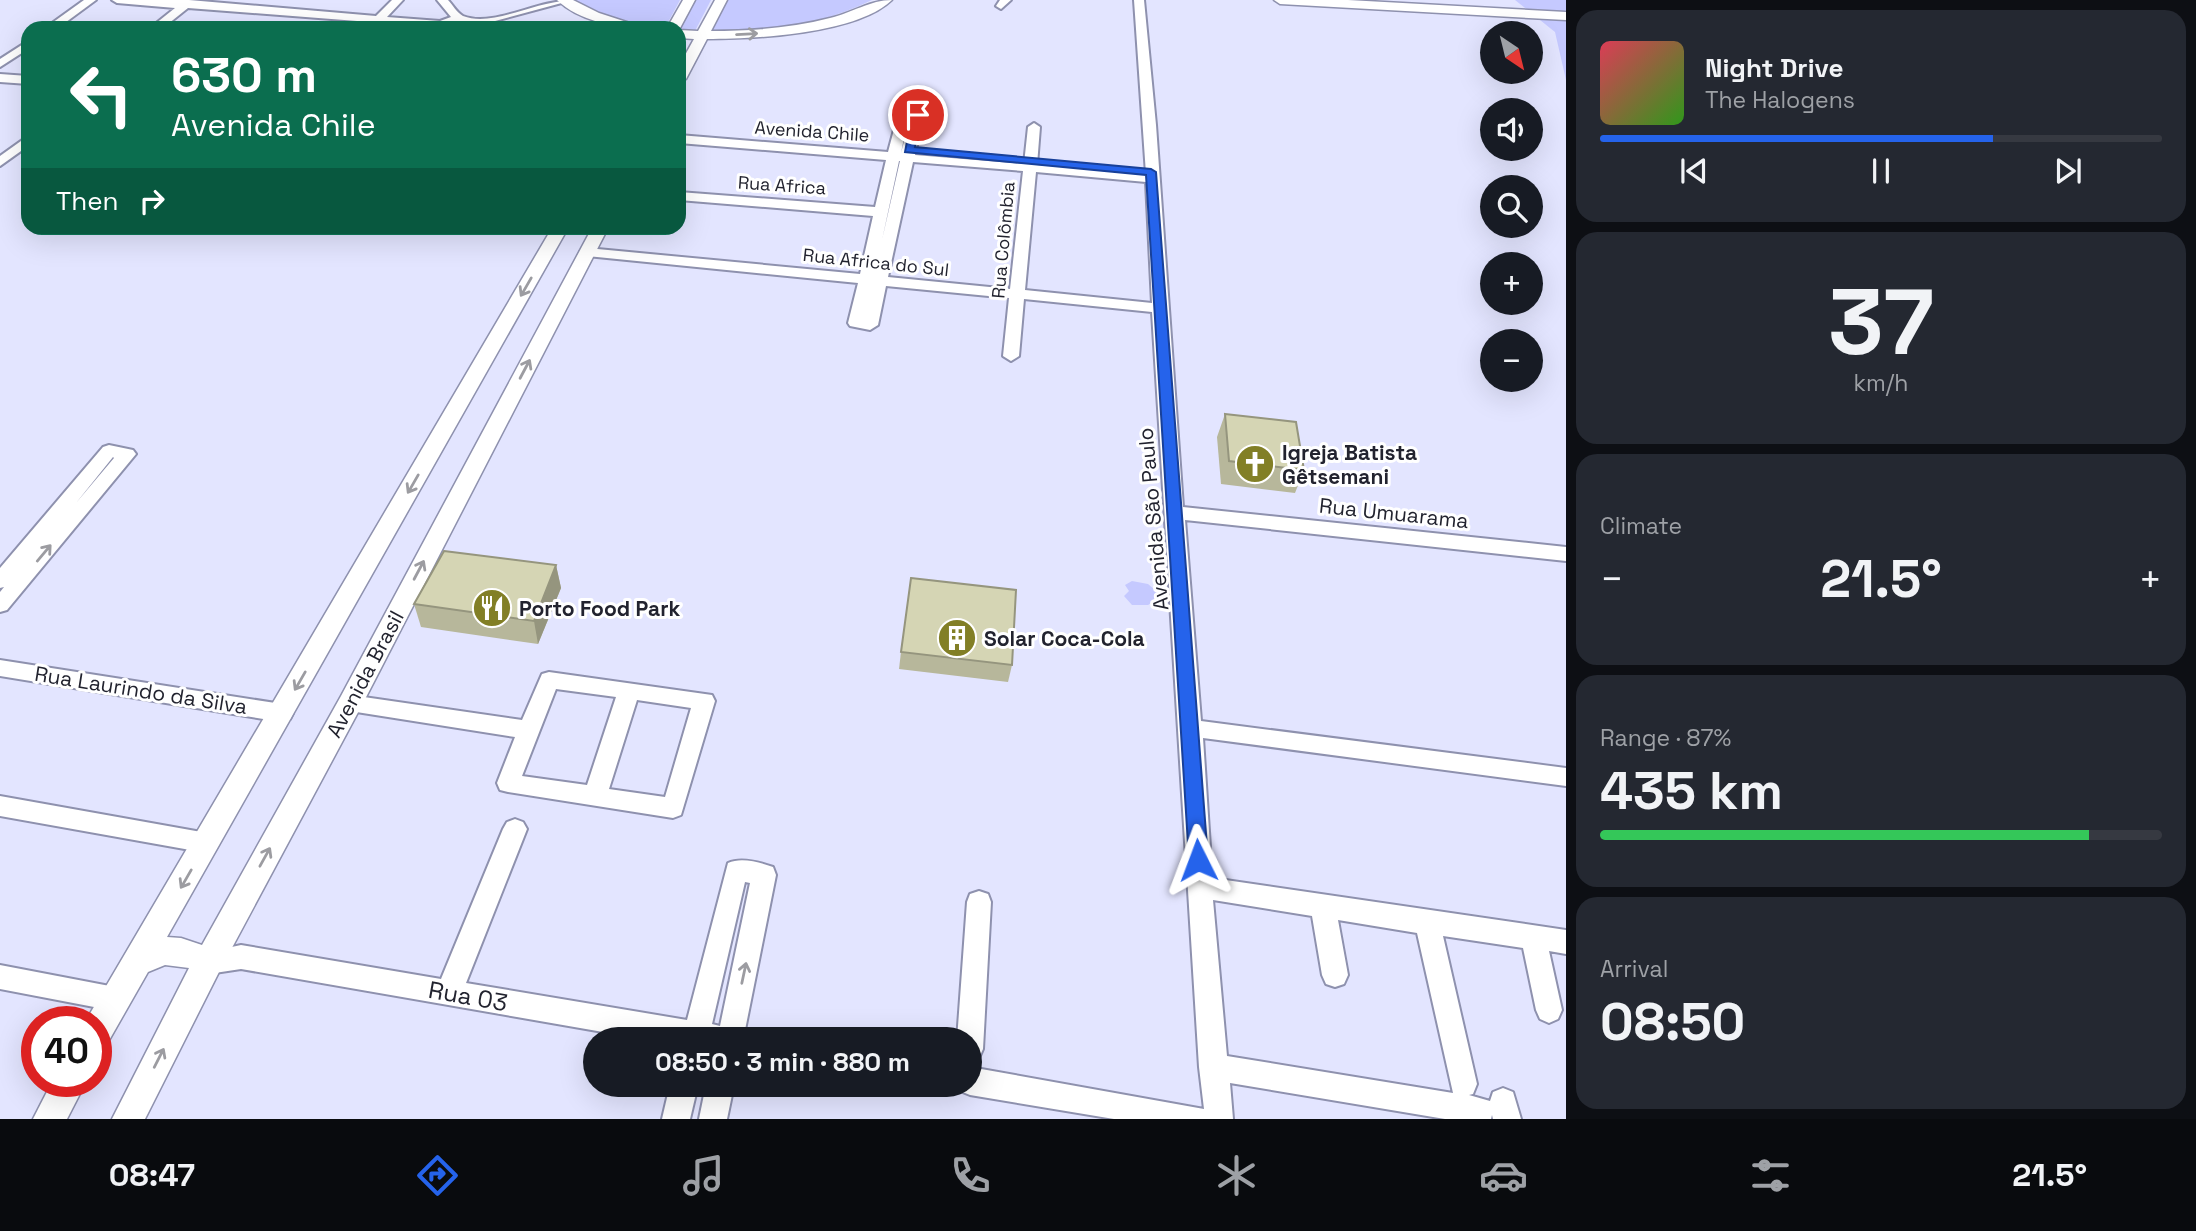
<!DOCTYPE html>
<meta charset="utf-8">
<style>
body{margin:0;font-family:"Space Grotesk",sans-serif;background:#242831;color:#f1f3f6;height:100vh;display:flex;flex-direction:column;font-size:26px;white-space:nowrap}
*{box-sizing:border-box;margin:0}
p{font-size:23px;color:#9ea1a6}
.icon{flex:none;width:38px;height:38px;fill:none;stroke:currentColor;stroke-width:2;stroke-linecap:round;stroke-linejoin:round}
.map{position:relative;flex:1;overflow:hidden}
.details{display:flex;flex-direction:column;gap:10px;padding:10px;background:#0d0f14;width:630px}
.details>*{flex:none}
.banner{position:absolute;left:21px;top:21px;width:665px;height:214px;border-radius:21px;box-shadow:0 7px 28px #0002;background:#0b6e4f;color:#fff;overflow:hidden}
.needle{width:46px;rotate:145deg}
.buttons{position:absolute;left:1480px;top:21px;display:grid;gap:14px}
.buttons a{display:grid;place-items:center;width:63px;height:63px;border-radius:50%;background:#171b24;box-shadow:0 7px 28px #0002;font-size:35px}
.speed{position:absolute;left:21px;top:1006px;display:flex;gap:14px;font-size:35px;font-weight:700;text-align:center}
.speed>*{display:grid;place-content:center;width:91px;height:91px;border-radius:50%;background:#171b24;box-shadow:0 7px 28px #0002;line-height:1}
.speed .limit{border:10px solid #d22;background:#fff;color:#111}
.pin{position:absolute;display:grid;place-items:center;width:60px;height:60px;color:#fff;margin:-30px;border:4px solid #fff;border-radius:50%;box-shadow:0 2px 7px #0007}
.me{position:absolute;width:77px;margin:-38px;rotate:357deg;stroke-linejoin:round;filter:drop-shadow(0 0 5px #0008)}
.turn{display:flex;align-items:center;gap:24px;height:147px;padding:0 35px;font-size:32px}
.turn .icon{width:91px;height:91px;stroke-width:2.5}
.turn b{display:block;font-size:49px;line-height:60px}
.then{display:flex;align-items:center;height:66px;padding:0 35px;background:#0003;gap:14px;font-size:26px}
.big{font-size:52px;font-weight:800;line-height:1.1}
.details .card{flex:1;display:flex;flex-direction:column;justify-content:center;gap:10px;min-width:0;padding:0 24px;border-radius:21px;background:#242831}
.details .dial{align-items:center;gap:0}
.dial b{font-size:91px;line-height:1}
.song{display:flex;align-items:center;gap:21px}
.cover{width:84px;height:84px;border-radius:10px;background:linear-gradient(135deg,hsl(350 70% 55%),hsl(110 70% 35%))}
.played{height:7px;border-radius:4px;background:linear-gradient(90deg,#2563eb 70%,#363941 70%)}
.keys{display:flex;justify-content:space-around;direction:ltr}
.heat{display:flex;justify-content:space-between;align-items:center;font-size:38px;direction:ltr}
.charge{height:10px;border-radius:5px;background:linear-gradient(90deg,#34c759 87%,#363941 0)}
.trip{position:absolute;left:583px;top:1027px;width:399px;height:70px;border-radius:35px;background:#171b24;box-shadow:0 7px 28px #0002;font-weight:800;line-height:70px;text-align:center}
.dock{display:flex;height:112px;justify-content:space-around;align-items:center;background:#090b0e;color:#9ea1a6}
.dock .icon{width:49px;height:49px}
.dock .selected{color:#2563eb}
.dock b{font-size:32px;color:#f1f3f6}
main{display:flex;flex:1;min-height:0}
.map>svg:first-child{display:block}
.green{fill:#c5c9ff}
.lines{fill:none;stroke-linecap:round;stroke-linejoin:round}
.minor-casing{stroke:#8e91ae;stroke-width:4}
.major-casing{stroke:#8e91ae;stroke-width:3}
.minor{fill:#fff;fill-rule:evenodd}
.major{fill:#fff;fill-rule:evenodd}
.wall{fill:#b7b79b}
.shaded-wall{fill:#95957e}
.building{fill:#d5d5b4;stroke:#95957e;stroke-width:2}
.oneway{stroke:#9c9ca1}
.route{fill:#2563eb;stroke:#184099;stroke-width:2}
.labels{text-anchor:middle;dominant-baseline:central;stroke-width:6;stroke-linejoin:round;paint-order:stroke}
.far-street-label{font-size:18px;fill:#22232f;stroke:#fff}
.poi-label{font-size:21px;font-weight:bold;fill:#22232f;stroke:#fff;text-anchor:start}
.street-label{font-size:21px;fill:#22232f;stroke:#fff}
.near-street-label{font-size:24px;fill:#22232f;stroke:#fff}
</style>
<main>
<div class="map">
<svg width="1566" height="1119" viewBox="0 0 1566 1119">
<rect width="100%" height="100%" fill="#e3e5ff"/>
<g class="green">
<path d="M 569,0 L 680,0 L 665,28 L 619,20 Z"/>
<path d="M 695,0 L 711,0 L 695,31 L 679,29 Z"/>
<path d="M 726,0 L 872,0 C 822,25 766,32 710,31 Z"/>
<path d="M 1515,0 L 1566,0 L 1566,80 L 1555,32 Z"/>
<path d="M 1132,581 L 1148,584 L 1162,596 L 1148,605 L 1132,605 L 1124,596 L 1129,591 L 1125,585 Z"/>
</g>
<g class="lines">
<g class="minor-casing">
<g id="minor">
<path d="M 84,0 L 96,0 L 58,28 L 45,28 Z"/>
<path d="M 112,0 L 189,0 L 376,16 L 392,0 L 403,0 L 387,17 L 440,21 L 451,17 L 437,0 L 448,0 C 452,4 457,13 463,16 C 493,28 537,0 569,1 L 484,24 L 485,28 L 473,28 L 473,24 L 456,22 L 444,28 L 431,28 L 381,23 L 374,27 L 370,26 L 370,22 L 188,8 L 163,28 L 150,28 L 175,8 L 117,3 Z"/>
<path d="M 1000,0 L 1011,0 L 1001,9 L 996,6 Z"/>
<path d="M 1134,0 L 1144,0 L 1156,125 L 1183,507 L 1566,547 L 1566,561 L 1185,520 L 1201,721 L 1566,768 L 1566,786 L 1203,738 L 1212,878 L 1566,930 L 1566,954 L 1549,951 L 1562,1010 L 1558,1019 L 1549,1023 L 1540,1019 L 1536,1010 L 1523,948 L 1443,936 L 1477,1084 L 1473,1094 L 1469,1095 L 1490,1101 L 1493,1092 L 1503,1088 L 1513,1092 L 1521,1119 L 1493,1119 L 1492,1115 L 1491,1119 L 1445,1119 L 1230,1083 L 1233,1119 L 1114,1119 L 970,1095 L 960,1091 L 958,1085 L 970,1085 L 970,1067 L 1204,1109 L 1199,1067 L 1152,312 L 1024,299 L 1019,356 L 1011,361 L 1003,356 L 1009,298 L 886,286 L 878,325 L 870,330 L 850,326 L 848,323 L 858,283 L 587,256 L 580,252 L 587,248 L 860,274 L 873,216 L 679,200 L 679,192 L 875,207 L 886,160 L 679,143 L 679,135 L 888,152 L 899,111 L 917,111 L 923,115 L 915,155 L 1024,164 L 1028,127 L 1034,123 L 1040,127 L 1037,165 L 1146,174 ZM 908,118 L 910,118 L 901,153 ZM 899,161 L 900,161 L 882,240 ZM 913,162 L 1023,171 L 1010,289 L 888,277 ZM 1036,172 L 1146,182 L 1152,303 L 1025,290 ZM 1213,900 L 1312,916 L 1322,975 L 1326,984 L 1335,987 L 1344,984 L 1348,975 L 1338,920 L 1417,933 L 1453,1093 L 1227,1056 Z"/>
<path d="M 28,41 L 28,49 L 0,67 L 0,59 Z"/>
<path d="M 0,74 L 28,76 L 28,84 L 0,82 Z"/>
<path d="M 28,136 L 28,146 L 0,166 L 0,156 Z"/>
<path d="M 109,445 L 133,450 L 136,454 L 7,610 L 0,612 L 0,592 L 4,587 L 0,588 L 0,568 L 103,447 ZM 113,457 L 114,458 L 76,503 Z"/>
<path d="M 0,660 L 282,704 L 290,707 L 293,713 L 290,719 L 282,722 L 0,676 Z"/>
<path d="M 549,672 L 712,695 L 715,701 L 681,815 L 673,818 L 508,792 L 500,790 L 497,783 L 515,737 L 350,711 L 342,709 L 339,703 L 342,697 L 350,695 L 522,720 L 542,674 ZM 556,689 L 616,697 L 587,785 L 522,776 ZM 637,700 L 691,708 L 665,797 L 609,789 Z"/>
<path d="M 0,796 L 207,833 L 215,836 L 219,843 L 215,850 L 207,853 L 0,816 Z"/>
<path d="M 515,819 L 523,822 L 527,829 L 466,983 L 687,1020 L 728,863 C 741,857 759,862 773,867 L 776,875 L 743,1040 L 649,1040 L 241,969 L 208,974 L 199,970 L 195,962 L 199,954 L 241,945 L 441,979 L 503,829 L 507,822 ZM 745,882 L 750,883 L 720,1026 L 712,1024 Z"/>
<path d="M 979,891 L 988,894 L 991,902 L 983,1049 L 979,1058 L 970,1062 L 970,1040 L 957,1040 L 967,902 L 970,894 Z"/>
<path d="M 0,965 L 115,987 L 124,990 L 128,999 L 124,1008 L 115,1011 L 0,989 Z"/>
<path d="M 670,1085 L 698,1085 L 690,1119 L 662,1119 Z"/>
<path d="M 706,1085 L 734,1085 L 727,1119 L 699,1119 Z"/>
</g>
</g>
<g class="major-casing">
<g id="major">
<path d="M 557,0 L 573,0 L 599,13 L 645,28 C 615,28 579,21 557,0 Z"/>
<path d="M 683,0 L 695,0 L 679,30 L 698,31 L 715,0 L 727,0 L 711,31 C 751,31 791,28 830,18 C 852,13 870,0 892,0 C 857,34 755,39 707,39 L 686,79 L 679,83 L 679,66 L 694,39 L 679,38 L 679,28 L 667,28 Z"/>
<path d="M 1274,0 L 1348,0 L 1566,12 L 1566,20 L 1280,4 Z"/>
<path d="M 552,228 L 568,228 L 167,937 L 181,938 L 202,945 L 341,696 L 592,228 L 608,228 L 363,703 L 219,972 L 145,1119 L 112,1119 L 189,968 L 165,965 L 148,972 L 107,1044 L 96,1048 L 96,1022 L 85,1022 Z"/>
<path d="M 52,1082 L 86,1082 L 67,1119 L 33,1119 Z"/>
</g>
</g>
<use href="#minor" class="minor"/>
<use href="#major" class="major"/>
</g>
<g class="wall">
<path d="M 1225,414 L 1304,470 L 1295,493 L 1221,484 L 1217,437 Z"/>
<path d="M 556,565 L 561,588 L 538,644 L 421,627 L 414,604 Z"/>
<path d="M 901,652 L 1012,665 L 1008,682 L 899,669 Z"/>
</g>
<path class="shaded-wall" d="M 556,565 L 561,588 L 538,644 L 534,621 Z"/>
<g class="building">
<path d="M 1225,414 L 1296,422 L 1304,470 L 1229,461 Z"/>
<path d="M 444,551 L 556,565 L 534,621 L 414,604 Z"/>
<path d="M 911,578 L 1016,590 L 1012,665 L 901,652 Z"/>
</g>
<defs><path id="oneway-shaft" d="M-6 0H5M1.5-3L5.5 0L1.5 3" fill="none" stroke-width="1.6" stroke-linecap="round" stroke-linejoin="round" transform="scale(1.75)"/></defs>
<g class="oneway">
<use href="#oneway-shaft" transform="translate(747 34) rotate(-3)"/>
<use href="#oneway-shaft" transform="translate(526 287) rotate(120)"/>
<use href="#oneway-shaft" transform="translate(525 369) rotate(-62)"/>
<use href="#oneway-shaft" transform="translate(413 484) rotate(120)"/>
<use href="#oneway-shaft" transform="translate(44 553) rotate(-50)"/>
<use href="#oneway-shaft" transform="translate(419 570) rotate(-62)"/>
<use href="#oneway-shaft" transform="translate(300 681) rotate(120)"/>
<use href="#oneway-shaft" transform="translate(265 857) rotate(-61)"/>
<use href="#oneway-shaft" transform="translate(186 879) rotate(120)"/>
<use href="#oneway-shaft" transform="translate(744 973) rotate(-78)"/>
<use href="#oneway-shaft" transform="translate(159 1058) rotate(-63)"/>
</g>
<path class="route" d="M 918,112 L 923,115 L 915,147 L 1151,169 L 1156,172 L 1208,860 L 1205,866 L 1198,869 L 1191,866 L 1189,860 L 1146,175 L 905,152 L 912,115 Z"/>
<defs>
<g id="church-disc" transform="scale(2.0125)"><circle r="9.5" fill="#827f26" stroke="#fff"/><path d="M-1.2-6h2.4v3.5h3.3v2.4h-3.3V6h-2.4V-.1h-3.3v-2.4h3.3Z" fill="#fff"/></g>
<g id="restaurant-disc" transform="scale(2.0125)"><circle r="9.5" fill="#827f26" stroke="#fff"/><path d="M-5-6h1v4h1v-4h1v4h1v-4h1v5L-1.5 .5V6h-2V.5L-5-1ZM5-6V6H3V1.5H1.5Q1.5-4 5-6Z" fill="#fff"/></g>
<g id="building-disc" transform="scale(2.0125)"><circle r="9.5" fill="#827f26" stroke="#fff"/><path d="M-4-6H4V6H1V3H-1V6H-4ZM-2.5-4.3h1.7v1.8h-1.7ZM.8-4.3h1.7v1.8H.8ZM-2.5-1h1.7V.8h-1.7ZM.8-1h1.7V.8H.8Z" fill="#fff"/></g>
</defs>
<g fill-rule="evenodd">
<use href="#church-disc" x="1255" y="464"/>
<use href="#restaurant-disc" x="492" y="608"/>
<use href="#building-disc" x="957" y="638"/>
</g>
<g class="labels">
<g class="far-street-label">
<text transform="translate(812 131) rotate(4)">Avenida Chile</text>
<text transform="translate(782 185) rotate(4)">Rua Africa</text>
<text transform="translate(1003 240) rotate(-85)">Rua Colômbia</text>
<text transform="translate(876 262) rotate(6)">Rua Africa do Sul</text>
</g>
<g class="poi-label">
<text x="1282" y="452">Igreja Batista<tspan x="1282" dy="24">Gêtsemani</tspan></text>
<text x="519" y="608">Porto Food Park</text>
<text x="984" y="638">Solar Coca-Cola</text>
</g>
<g class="street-label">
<text transform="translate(1394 513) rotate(6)">Rua Umuarama</text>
<text transform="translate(1153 519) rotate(-95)">Avenida São Paulo</text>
<text transform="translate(365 674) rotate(-62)">Avenida Brasil</text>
<text transform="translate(141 690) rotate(9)">Rua Laurindo da Silva</text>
</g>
<g class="near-street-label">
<text transform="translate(468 996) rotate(10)">Rua 03</text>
</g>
</g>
</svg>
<div class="buttons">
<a><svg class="needle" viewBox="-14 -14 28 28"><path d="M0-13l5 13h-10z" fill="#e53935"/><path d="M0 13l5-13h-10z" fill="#9ea1a6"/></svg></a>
<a><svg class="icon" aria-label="sound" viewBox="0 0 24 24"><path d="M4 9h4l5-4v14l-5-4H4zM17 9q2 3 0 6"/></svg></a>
<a><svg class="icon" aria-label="search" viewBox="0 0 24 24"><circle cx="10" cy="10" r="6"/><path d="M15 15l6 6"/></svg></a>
<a>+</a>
<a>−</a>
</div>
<div class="speed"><div class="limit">40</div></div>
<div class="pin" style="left:918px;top:115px;background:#d93025"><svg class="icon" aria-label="arrive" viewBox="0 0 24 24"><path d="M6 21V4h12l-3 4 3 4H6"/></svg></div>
<svg class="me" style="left:1198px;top:860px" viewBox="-20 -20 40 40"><path d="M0-17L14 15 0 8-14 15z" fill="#2563eb" stroke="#fff" stroke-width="4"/></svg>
<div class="trip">08:50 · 3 min · 880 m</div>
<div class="banner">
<div class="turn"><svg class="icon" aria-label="left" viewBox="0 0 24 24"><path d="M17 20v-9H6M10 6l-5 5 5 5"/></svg><div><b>630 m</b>Avenida Chile</div></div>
<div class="then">Then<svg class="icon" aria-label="right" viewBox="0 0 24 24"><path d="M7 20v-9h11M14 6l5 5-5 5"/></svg></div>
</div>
</div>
<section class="details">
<div class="card">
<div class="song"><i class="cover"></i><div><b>Night Drive</b><p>The Halogens</p></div></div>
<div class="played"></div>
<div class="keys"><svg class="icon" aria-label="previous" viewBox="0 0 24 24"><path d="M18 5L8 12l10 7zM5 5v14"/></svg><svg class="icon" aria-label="pause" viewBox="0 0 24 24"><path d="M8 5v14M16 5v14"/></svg><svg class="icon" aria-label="next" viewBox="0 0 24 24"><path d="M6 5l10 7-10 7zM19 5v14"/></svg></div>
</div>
<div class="card dial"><b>37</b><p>km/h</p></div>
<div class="card"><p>Climate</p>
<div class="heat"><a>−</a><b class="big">21.5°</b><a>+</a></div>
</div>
<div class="card"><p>Range · 87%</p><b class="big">435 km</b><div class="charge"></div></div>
<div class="card"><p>Arrival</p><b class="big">08:50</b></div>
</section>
</main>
<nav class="dock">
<b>08:47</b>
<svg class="icon selected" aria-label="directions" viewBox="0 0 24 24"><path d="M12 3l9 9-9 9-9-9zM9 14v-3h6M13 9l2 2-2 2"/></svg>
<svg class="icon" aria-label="music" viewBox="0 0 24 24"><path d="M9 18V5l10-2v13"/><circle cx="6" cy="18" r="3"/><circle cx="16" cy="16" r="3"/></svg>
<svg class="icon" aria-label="phone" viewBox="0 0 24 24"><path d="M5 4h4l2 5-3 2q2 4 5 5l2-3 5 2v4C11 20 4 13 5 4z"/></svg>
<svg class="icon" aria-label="climate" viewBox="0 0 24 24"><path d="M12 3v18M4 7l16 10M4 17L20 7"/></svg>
<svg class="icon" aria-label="car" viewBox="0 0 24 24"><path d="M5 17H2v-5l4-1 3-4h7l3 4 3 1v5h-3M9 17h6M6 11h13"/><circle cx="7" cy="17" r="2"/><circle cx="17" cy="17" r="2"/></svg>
<svg class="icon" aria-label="filters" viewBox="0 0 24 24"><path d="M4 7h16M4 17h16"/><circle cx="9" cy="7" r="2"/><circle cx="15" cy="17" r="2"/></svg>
<b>21.5°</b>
</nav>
